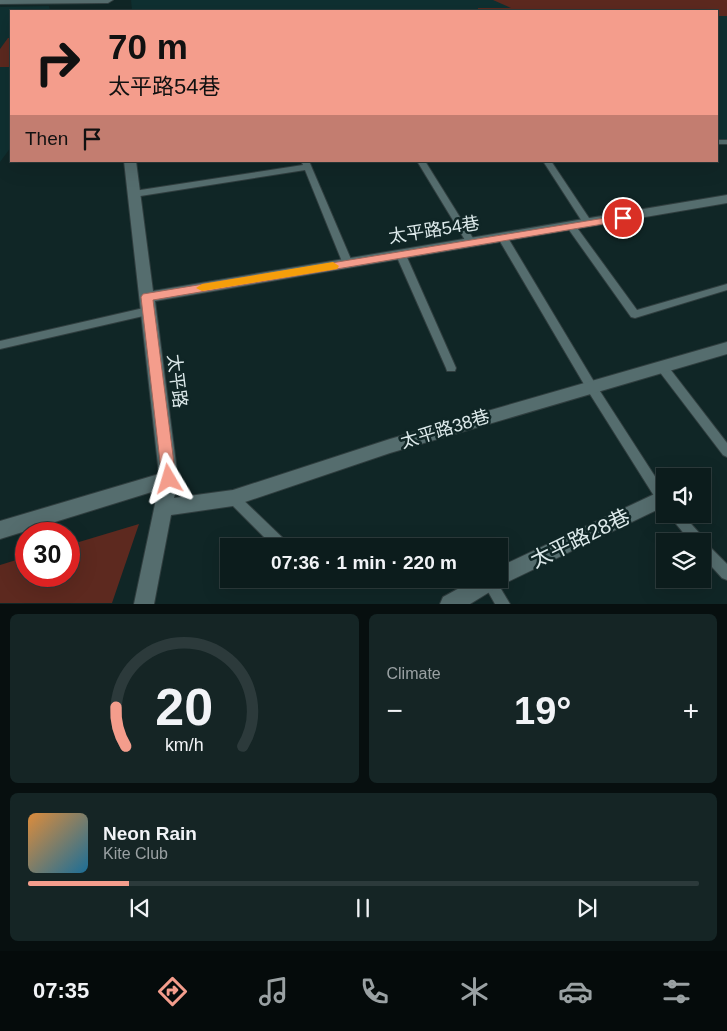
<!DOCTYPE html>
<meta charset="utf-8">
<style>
body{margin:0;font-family:Arial,"Noto Sans TC",sans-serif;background:#152525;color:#f1f3f6;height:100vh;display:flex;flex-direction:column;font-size:19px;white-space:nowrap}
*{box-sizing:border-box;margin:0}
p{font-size:16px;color:#9aa1a3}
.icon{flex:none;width:28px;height:28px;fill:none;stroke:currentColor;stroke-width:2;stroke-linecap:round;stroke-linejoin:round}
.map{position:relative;height:604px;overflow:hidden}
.details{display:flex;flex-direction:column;gap:10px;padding:10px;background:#070f0f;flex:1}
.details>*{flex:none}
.hud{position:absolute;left:10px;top:10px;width:708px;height:152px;border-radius:0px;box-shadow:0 5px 20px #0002,0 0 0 1px #2c3a3b;background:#f49d8c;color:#111;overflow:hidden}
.fabs{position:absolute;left:656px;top:468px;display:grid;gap:10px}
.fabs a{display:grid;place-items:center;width:55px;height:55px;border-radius:0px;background:#0c1c1c;box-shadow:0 5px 20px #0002,0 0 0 1px #2c3a3b;font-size:25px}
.speed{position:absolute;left:15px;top:522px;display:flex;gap:10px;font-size:25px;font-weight:700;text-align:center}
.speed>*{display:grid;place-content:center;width:65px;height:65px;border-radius:50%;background:#0c1c1c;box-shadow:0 5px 20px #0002,0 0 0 1px #2c3a3b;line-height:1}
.speed .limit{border:8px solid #d22;background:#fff;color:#111}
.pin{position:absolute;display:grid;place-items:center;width:42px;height:42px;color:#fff;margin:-21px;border:2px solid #fff;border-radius:50%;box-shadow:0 1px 5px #0007}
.me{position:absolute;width:55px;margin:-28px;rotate:353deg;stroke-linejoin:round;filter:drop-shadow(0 0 4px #0008)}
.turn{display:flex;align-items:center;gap:18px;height:105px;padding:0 15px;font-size:22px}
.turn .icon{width:65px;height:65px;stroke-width:2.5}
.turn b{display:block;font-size:35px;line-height:42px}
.then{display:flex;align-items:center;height:48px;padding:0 15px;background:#0003;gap:10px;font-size:19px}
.big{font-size:38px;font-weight:800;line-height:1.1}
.details .tile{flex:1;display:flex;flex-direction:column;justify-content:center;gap:8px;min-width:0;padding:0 18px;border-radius:8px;background:#152525}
.details .dial{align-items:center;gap:0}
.dial svg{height:130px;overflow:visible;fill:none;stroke:#2c3a3b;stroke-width:7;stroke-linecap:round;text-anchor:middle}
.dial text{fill:#f1f3f6;stroke:none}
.song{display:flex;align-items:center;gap:15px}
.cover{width:60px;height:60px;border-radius:8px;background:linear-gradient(135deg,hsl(30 70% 55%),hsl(200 70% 35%))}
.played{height:5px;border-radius:2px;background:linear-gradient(90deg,#f49d8c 15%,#2c3a3b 15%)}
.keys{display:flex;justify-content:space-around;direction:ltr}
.heat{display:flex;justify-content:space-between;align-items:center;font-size:28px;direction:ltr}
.details .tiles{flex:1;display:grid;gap:10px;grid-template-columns:1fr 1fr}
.tile:last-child{grid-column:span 2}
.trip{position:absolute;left:220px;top:538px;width:288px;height:50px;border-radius:0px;background:#0c1c1c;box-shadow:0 5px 20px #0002,0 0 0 1px #2c3a3b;font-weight:800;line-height:50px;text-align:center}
.tabs{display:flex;height:80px;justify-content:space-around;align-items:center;background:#050b0b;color:#9aa1a3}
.tabs .icon{width:35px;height:35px}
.tabs .on{color:#f49d8c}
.tabs b{font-size:22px;color:#f1f3f6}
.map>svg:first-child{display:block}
.built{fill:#0f3031}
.green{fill:#5d291f}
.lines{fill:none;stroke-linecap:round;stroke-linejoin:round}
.lane-casing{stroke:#303e3f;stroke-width:2}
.street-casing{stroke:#303e3f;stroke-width:2}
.lane{fill:#556d6e;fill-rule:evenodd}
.street{fill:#556d6e;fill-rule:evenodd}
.route{fill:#f49d8c;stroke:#9f665b}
.slow{fill:#f59e0b}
.labels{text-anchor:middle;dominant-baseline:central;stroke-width:5;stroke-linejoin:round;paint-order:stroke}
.street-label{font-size:18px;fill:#dce9ea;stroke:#102626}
.near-street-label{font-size:21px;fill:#dce9ea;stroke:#102626}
</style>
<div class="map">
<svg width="727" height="604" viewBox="0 0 727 604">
<rect width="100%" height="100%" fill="#102626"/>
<g class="built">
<path d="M 131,0 L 727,0 L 727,140 L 716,140 L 716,11 L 132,11 Z"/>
<path d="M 49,6 L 50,11 L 11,11 L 11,147 L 0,162 L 0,7 Z"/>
</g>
<g class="green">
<path d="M 493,0 L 727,0 L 727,16 L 716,16 L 716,11 L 478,11 L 478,8 L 511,8 Z"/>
<path d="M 8,38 L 11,38 L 11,67 L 0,67 L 0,49 Z"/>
<path d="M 139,524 L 112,603 L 0,603 L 0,565 L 26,557 L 26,576 L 69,576 L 69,545 Z"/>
</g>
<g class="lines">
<g class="lane-casing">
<g id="lane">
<rect x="716" y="140" width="11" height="4"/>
<path d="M 301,161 L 309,161 L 353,264 L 351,266 L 348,267 L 343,264 L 305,170 L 134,197 L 130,194 L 134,191 L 303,165 Z"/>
<path d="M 417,161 L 425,161 L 476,243 L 474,245 L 468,245 Z"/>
<path d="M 543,161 L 551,161 L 593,224 L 591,226 L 585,226 Z"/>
<path d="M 572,224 L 575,225 L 637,310 L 727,284 L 727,290 L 635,318 L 631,317 L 567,227 Z"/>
<path d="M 503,235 L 508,238 L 596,385 L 665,492 L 665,508 L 661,507 L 588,391 L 498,238 Z"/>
<path d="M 401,252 L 406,255 L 456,368 L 455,371 L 447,371 L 446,368 L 396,255 Z"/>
<path d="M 148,307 L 152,308 L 153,311 L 152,314 L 0,349 L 0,341 Z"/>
<path d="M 663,364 L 667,365 L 727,443 L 727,457 L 723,455 L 659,371 L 658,368 L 659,365 Z"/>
<path d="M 233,493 L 237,494 L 287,542 L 288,546 L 273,546 L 229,502 L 227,498 L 229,494 Z"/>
<path d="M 668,514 L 682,514 L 703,537 L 704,541 L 727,564 L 727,580 L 722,578 L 702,556 L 702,541 L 690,541 Z"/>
<path d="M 483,579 L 495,579 L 510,604 L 495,604 L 482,581 Z"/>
</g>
</g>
<g class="street-casing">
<g id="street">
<path d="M 0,0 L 113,0 L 108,3 L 0,4 Z"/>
<path d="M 124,161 L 136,161 L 153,291 L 727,195 L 727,203 L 155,301 L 178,479 L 174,498 L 233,490 L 390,439 L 727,342 L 727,354 L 390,453 L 233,506 L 171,515 L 154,604 L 134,604 L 158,490 L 0,539 L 0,521 L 159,474 Z"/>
<path d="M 661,491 L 665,492 L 665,506 L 501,585 L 470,604 L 440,604 L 443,597 L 476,579 L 499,579 L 499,567 Z"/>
</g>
</g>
<use href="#lane" class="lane"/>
<use href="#street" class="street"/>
</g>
<path class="route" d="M 623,215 L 628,218 L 627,220 L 153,300 L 176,479 L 174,483 L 169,485 L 164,483 L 162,479 L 141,297 L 143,294 Z"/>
<path class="slow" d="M 333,262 L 339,266 L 337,269 L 202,291 L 196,288 L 202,284 Z"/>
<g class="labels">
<g class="street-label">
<text transform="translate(434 230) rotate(-9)">太平路54巷</text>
<text transform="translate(177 381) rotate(83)">太平路</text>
<text transform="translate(445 429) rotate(-17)">太平路38巷</text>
</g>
<g class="near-street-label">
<text transform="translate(580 538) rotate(-26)">太平路28巷</text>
</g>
</g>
</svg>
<div class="fabs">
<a><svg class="icon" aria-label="sound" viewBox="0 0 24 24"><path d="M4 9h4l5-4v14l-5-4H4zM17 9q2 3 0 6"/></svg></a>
<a><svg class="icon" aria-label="layers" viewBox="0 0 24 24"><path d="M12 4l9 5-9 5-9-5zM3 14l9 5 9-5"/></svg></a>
</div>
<div class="speed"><div class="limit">30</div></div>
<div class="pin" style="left:623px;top:218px;background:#d93025"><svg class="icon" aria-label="arrive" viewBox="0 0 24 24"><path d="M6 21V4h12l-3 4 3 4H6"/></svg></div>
<svg class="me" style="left:169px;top:479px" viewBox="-20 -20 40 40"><path d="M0-17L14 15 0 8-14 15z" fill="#f49d8c" stroke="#fff" stroke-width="4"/></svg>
<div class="trip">07:36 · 1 min · 220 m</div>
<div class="hud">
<div class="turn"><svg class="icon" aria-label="right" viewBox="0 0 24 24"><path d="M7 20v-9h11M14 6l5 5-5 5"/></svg><div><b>70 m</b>太平路54巷</div></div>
<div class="then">Then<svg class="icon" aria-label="arrive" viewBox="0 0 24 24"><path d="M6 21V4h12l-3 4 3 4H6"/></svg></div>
</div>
</div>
<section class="details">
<div class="tiles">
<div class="tile dial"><svg viewBox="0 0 100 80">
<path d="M14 69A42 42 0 1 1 86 69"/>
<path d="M14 69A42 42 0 0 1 8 45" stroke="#f49d8c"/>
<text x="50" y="56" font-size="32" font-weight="700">20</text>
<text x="50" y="72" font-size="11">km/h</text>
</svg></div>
<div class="tile"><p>Climate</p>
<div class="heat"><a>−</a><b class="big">19°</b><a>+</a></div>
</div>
<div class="tile">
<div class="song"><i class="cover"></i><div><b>Neon Rain</b><p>Kite Club</p></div></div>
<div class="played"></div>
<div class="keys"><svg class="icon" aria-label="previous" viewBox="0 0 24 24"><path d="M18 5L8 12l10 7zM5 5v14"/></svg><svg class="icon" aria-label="pause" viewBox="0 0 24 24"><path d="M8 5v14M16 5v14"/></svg><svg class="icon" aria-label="next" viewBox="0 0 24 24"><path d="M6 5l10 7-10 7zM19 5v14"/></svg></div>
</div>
</div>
</section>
<nav class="tabs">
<b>07:35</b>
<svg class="icon on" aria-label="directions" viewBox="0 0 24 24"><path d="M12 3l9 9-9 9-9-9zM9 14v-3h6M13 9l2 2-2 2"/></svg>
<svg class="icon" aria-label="music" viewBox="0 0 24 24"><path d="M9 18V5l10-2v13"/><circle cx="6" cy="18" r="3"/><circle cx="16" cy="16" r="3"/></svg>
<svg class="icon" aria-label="phone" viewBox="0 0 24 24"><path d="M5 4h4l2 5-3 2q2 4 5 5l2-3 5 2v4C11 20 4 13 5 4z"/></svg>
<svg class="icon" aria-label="climate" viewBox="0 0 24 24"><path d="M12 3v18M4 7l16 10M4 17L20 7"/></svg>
<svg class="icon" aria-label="car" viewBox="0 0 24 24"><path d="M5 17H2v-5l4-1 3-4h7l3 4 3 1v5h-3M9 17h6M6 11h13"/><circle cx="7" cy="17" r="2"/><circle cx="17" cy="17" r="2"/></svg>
<svg class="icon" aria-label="filters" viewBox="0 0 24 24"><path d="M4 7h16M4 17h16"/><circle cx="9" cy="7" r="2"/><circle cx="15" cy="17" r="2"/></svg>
</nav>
